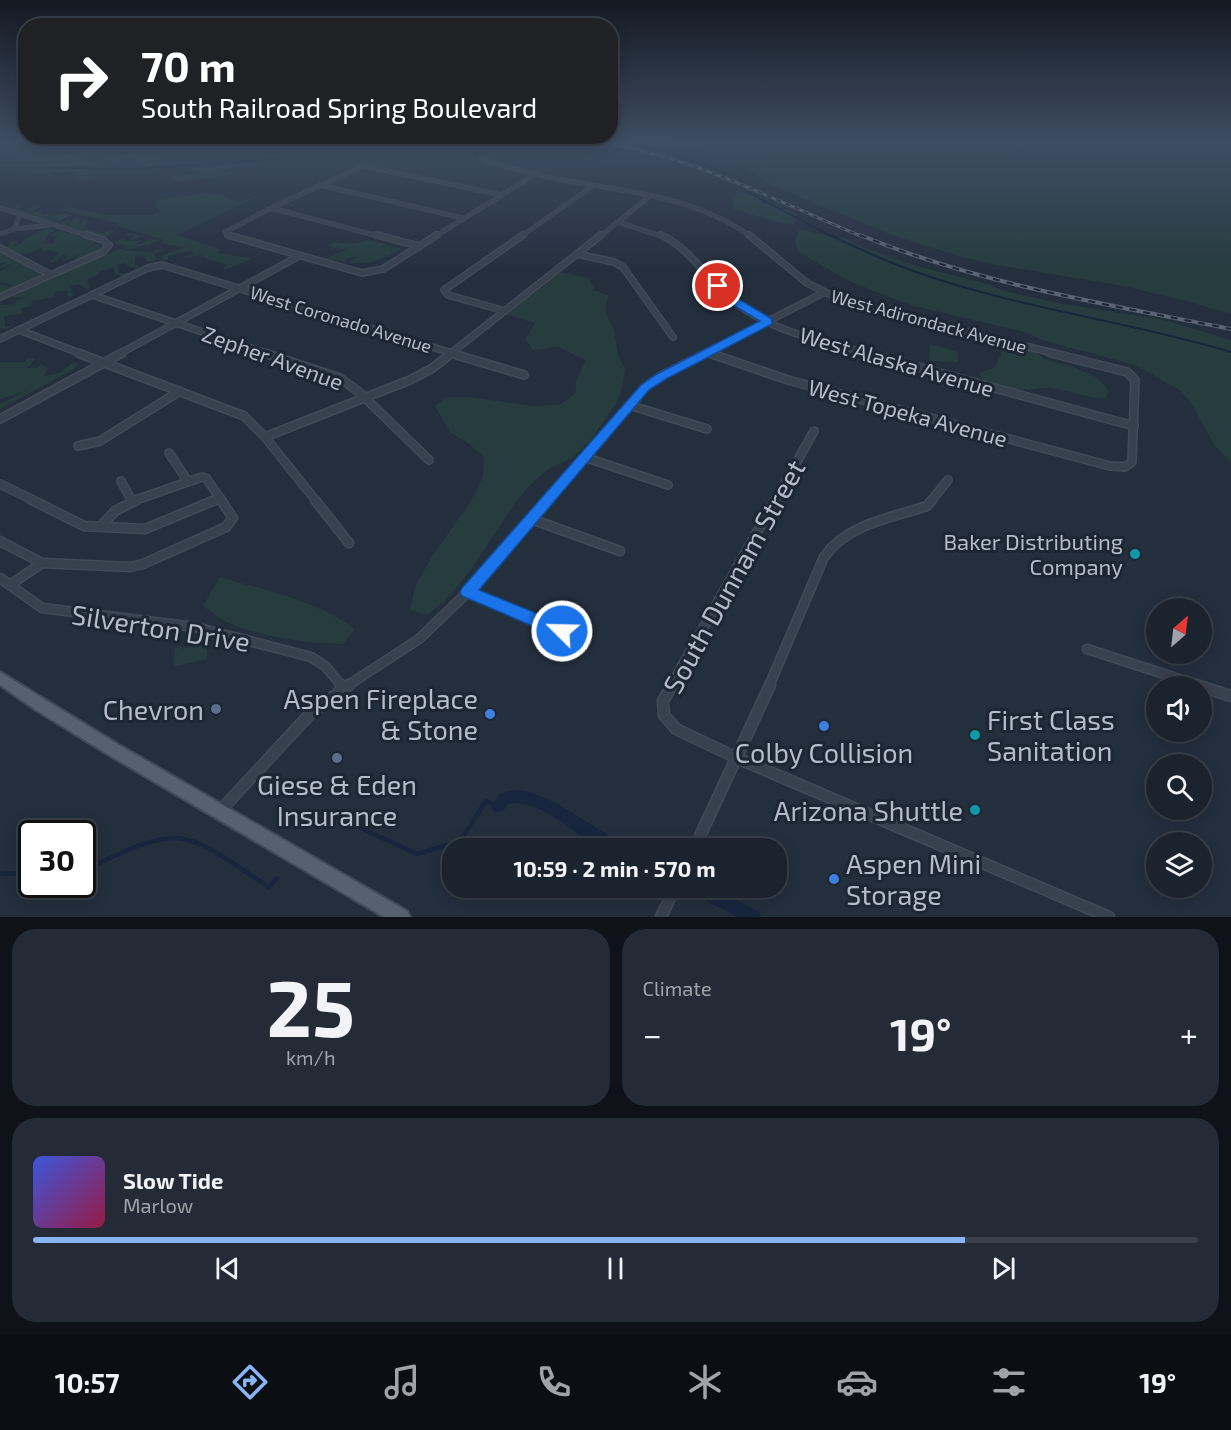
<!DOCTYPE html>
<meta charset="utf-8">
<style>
body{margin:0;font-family:"Exo 2",sans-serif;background:#242b36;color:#f1f3f6;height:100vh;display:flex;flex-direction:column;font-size:22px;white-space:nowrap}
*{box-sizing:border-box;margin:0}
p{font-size:20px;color:#a0a4aa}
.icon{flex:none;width:33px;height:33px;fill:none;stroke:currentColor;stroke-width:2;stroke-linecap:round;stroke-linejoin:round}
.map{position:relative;height:917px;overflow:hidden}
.side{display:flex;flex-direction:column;gap:12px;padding:12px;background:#0f1319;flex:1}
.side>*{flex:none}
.top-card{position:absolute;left:18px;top:18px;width:600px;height:126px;border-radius:24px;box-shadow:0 3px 15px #0003,0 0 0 2px #39404a;background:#202124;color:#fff;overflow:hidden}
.needle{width:39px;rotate:28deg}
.tools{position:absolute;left:1146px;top:598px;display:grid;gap:12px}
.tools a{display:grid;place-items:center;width:66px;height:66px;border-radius:50%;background:#1b232e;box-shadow:0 3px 15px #0003,0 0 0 2px #39404a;font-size:30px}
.speed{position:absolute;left:18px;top:820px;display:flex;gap:12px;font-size:30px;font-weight:700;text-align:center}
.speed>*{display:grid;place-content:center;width:78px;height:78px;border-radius:50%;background:#1b232e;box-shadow:0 3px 15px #0003,0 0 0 2px #39404a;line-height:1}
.speed .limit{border:3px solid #111;border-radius:9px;background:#fff;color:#111}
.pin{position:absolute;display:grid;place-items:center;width:51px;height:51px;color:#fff;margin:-26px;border:3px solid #fff;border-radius:50%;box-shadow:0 2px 6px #0007}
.me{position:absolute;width:66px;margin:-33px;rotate:293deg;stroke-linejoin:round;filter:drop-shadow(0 0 4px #0008)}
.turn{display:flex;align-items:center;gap:21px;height:126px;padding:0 24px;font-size:27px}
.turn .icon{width:78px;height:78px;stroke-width:2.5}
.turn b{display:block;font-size:42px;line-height:51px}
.big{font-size:45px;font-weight:700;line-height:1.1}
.side .card{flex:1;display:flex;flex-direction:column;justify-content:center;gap:9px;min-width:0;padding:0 21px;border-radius:24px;background:#242b36}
.side .dial{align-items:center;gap:0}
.dial b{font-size:78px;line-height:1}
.song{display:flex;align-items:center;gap:18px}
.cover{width:72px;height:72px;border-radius:9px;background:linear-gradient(135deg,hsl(230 70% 55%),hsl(340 70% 35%))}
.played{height:6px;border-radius:3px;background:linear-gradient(90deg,#8ab4f8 80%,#39404a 80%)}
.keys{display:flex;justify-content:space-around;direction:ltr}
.heat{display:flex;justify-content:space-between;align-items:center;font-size:33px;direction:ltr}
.side .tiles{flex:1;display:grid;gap:12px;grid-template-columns:1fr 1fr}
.card:last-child{grid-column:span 2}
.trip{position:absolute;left:442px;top:838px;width:345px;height:60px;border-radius:24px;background:#1b232e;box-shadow:0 3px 15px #0003,0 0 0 2px #39404a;font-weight:700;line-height:60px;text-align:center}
.menu{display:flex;height:96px;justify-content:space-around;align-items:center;background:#0b0e12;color:#a0a4aa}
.menu .icon{width:42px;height:42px}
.menu .on{color:#8ab4f8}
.menu b{font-size:27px;color:#f1f3f6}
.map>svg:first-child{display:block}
.green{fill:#263c3f}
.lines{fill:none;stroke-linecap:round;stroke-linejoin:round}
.stream-far2{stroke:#17263c;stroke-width:1.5}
.stream-far1{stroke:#17263c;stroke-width:2}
.stream{stroke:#17263c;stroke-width:4.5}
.canal{fill:#17263c;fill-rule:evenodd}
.street-far4-casing{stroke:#414a57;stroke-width:5}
.street-far3-casing{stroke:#414a57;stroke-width:8}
.street-far2-casing{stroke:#414a57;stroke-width:10}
.street-far1-casing{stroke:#414a57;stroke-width:11}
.street-casing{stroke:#414a57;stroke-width:13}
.primary-casing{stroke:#414a57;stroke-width:4}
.street-far4{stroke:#38414e;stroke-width:4}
.street-far3{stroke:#38414e;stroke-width:5}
.street-far2{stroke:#38414e;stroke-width:7}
.street-far1{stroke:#38414e;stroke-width:8}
.street{stroke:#38414e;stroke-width:10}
.primary{fill:#56606e;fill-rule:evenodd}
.rail-far1-casing{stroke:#5a6575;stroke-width:3}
.rail-casing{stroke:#5a6575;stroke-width:4}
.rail-far1{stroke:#1d2633;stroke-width:1.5;stroke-dasharray:5;stroke-linecap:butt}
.rail{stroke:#1d2633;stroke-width:2;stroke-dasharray:7;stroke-linecap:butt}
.route{fill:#1a73e8;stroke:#114b97;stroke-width:1.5}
.culture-dot{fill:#0f9aa8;stroke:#1d2633;stroke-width:2}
.service-dot{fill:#5c6f8a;stroke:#1d2633;stroke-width:2}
.shop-dot{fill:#3f7fe0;stroke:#1d2633;stroke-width:2}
.labels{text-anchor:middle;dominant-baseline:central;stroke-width:6;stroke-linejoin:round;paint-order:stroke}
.far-street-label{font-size:18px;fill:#b4bcc9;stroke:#1d2633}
.street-label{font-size:22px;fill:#b4bcc9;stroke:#1d2633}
.poi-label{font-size:22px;fill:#b4bcc9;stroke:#1d2633;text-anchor:end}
.near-street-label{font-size:27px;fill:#b4bcc9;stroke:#1d2633}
.near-poi-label{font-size:27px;fill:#b4bcc9;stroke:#1d2633;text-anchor:end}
</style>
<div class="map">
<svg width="1231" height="917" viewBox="0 0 1231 917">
<rect width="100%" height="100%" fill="#242f3e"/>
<g class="green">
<path d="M 0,142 L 6,142 L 3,144 L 4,146 L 20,144 L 16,147 L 34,144 L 29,147 L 35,148 L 46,145 L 45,142 L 65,143 L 48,149 L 58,152 L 66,146 L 78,143 L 76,142 L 83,142 L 82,145 L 103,142 L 105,143 L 76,151 L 71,151 L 82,146 L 71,147 L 61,152 L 86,159 L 95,157 L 88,159 L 108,168 L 96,171 L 98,173 L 96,174 L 92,171 L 84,172 L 87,175 L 100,176 C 92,182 81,182 72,177 L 75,172 L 50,173 L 53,176 L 45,177 L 47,173 L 0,171 L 0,150 L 4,149 L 0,148 Z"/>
<path d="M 668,142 L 1231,142 L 1231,314 L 1182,300 L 1124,286 L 990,264 L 949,253 L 892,235 L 771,185 L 738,163 Z"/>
<path d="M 110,145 L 115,148 L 102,153 L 118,151 L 114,150 L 124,146 L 159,153 L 156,155 L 135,152 L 150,155 L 149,158 L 155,158 L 156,161 L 167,163 L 148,167 L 145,166 L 150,162 L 137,163 L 143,155 L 113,161 L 111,161 L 114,158 L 101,162 L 99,159 L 117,155 L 88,155 L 106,148 L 95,148 Z"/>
<path d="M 238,165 L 239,167 L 219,170 L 225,173 L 240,169 L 226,177 L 176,181 L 170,179 L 178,175 L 203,174 L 197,170 L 176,172 L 178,170 Z"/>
<path d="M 737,192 L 756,196 L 763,203 L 795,213 L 798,219 L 793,224 L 780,223 L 733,209 L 732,201 Z"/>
<path d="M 205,193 L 222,195 L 237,202 L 261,195 L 177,235 L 221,250 L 218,252 C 229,256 239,256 250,258 L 249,260 L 225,270 L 223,267 L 227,266 L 224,263 L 210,260 L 201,255 L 179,259 L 193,254 L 192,251 L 168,256 L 169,259 L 162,261 L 163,255 L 186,247 L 163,244 L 162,239 L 118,226 L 117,223 L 61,210 L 70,207 L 106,215 L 153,215 L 160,212 L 155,206 L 158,200 Z"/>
<path d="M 18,205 L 22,205 L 18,209 C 26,210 26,212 34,206 L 40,206 L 33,212 L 44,210 L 39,215 L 51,213 L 47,215 L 58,214 L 58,216 L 64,213 L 70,215 L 58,223 L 71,219 L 66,223 L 68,224 L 77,217 L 81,220 L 76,226 L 85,220 L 89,221 L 82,228 L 102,233 L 116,229 L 103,240 L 10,210 Z"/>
<path d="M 50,228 L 53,228 L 53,232 L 49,233 L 43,243 L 53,244 L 58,235 L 51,236 L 52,234 L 61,231 L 94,241 L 95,242 L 84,251 L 94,244 L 99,244 L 100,249 L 76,262 L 71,262 L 80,254 L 61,262 L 68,256 L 64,255 L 56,261 L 49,263 L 58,253 L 50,250 L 42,252 L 44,249 L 39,248 C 27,258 19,254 6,248 L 11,242 L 17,241 L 13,246 L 18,246 C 27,236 38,231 50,228 Z"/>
<path d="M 799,230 L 847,239 L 860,246 L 916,266 L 988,284 L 1008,292 L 1064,304 L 1164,320 L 1231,340 L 1231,462 L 1215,446 L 1193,406 L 1180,390 L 1135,365 L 1045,341 L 1024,332 L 910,305 L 851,282 L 797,251 L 795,241 Z"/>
<path d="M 131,233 L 142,236 L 131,241 L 143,240 L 136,243 L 138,245 L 151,239 L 158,240 L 148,245 L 132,247 L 143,247 L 122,250 L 153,252 L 162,248 L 165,250 L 154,253 L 156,260 L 150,262 L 145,261 L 147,259 L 144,256 L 135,257 L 135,265 L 140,266 L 137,268 L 129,267 L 125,263 L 117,265 L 120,273 L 132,273 L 124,277 L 115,274 L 113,268 L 101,271 L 98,275 L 87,279 L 90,288 L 86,289 L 79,284 L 71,286 L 73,295 L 70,297 L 67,295 L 68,291 L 54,292 L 54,297 L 32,301 L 31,306 L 21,308 L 22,314 L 4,316 L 5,327 L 14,325 L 6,329 L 0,328 L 0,305 L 15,304 L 17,302 L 14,302 L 17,300 L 28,297 L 7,298 L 11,294 L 128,246 L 115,243 L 115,241 L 126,238 L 124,241 L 129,241 L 133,235 L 125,235 Z"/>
<path d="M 371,240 L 401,249 C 382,260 371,265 349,263 L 358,257 L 347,258 L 345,262 L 325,259 L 348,249 L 336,250 L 340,247 L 332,249 L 332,246 L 328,246 L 333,242 L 353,244 Z"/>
<path d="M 0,251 L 34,268 L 40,275 L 0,295 L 0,284 L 10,287 L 13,285 L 0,282 L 0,271 L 15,263 L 0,269 L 0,266 L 6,263 L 0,263 Z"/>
<path d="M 561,272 L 588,278 L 594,288 L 592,290 L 608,295 L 606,307 L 608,318 L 614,330 L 618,356 L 625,368 L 623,384 L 617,402 L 590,441 L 572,458 L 548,469 L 528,487 L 510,510 L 472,568 L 449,597 L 427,615 L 410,610 L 415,587 L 431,558 L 471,501 L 483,477 L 484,457 L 469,444 L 450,432 L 435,406 L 447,397 L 470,397 L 533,406 L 561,404 L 575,394 L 576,381 L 586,360 L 558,347 L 533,350 L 525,339 L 535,323 L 507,315 Z"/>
<path d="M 1000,339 L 1028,346 L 1044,359 L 1074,367 L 1098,378 L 1108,390 L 1106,399 C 1086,398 1069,390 1050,388 C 1042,387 1034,390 1026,390 C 1011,389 997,386 983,382 L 979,373 L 994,368 L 1001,355 Z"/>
<path d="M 930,344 L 958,352 L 958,362 L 929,361 Z"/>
<path d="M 28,358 L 35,359 L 27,368 L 37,368 L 41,364 L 48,368 L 44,376 L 60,373 L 73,362 L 78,363 L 76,368 L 0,409 L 0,404 L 28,390 L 0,399 L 0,362 L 25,362 Z"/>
<path d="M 220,577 C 267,591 315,600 355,629 L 344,644 C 306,643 266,638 231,624 C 221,620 212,612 203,606 Z"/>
<path d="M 207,643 L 207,659 L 173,667 L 175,647 L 181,646 L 182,649 Z"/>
</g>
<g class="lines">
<g class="stream-far2">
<path d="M 623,142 L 676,154 L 741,179 L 736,184 L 749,193 L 833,237"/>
<path d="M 298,155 L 316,152 L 317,149 L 372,142"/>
<path d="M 0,167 L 139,169 L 277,159"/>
</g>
<path class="stream-far1" d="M 830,235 C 863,251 896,266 931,277 C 1029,310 1132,322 1231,352"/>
<g class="stream">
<path d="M 320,822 L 337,817 L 417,854 L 460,841 L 486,801 L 498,806"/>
<path d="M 82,870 C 111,859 143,839 174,838 C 203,837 245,873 269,887 L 277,878"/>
<path d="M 0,874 L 32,873"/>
</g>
<g class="canal">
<path d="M 514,790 C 545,789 595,829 623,844 L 625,849 C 618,849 608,851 601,848 C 573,835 541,798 508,804 L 503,811 L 498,812 L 493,811 L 491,806 L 499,794 Z"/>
<path d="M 689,888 L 712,888 L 759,912 L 762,917 L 738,917 L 691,893 Z"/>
</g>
<g class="street-far4-casing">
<g id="street-far4">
<path d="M 481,158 C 498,166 516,169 534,174 C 606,191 690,191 751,237"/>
<path d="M 320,185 L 463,218"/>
<path d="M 502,195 L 537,173"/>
<path d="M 0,208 L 92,237"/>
<path d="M 271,208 L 382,237"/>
<path d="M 618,222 L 664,237"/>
<path d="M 14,229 L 50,225"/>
<path d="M 0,234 L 14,229 L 20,215"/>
<path d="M 229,237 L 225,232 L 271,208 L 363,166 L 502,195"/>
<path d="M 434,237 L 502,195"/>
<path d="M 520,237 L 593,186"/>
<path d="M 599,237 L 649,197"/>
</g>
</g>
<g class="street-far3-casing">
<g id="street-far3">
<path d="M 228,235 L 362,273 L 383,269 L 437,235"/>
<path d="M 377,235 L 419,246"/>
<path d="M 661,235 C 691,249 706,278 731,299 C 770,332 823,341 871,354"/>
<path d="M 749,235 L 807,283 L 839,299 L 1057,354"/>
<path d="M 0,248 L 51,275"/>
<path d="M 577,254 L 614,262 L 623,267 L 673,337"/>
<path d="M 92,295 L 269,354"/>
<path d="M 0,297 L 103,252 L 109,245 L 103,240 L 87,235"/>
<path d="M 505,311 L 448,295 L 444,290 L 523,235"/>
<path d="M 19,330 L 82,354"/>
<path d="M 0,339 L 148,268 L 162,265 L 455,354"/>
<path d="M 707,352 L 713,354"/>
<path d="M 119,354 L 299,256"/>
<path d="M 450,354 L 601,235"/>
<path d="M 704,354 L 823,293"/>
</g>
</g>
<g class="street-far2-casing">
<g id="street-far2">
<path d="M 78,353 L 244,416 L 265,437 L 316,501"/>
<path d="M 264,353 L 340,378 L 359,392 L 429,460"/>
<path d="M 450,353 L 524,375"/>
<path d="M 709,353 L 788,380 L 1110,466 L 1125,467 L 1132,462 L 1135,380 L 1127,372 L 1051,353"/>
<path d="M 866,353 L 1134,426"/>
<path d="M 629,405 L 707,429"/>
<path d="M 0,419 L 122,353"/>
<path d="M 265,437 L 410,380 L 431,369 L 452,353"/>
<path d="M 78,446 L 100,441 L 180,391"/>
<path d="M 169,453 L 187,480"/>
<path d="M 584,457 L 668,485"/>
<path d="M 121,481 L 132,501"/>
<path d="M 0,484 L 35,501"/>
<path d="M 133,501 L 202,477 L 206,478 L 222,501"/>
<path d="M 212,501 L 220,498"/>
<path d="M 546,501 L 645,387 L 661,376 L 707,353"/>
<path d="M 775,501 L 814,431"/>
<path d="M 931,501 L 948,480"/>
</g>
</g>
<g class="street-far1-casing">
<g id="street-far1">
<path d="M 32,500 L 84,526 L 145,529 L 215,500"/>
<path d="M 131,500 L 132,502"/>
<path d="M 315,500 L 349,543"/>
<path d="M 531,519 L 620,551"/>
<path d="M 101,526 L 115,511 L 137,500"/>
<path d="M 0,541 L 42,563 L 130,567 L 143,564 L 226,527 L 233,518 L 221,500"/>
<path d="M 0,578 L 42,608 L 195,627 L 311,657 L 325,666 L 342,686"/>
<path d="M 10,585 L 42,563"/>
<path d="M 468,592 L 562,631"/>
<path d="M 1087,649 L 1201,686"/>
<path d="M 347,686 L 419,639 L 468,592 L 547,500"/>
<path d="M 671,686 L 775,500"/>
<path d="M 769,686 L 824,557 C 847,524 891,518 927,506 L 932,500"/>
</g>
</g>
<g class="street-casing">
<g id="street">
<path d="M 341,685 L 344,688"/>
<path d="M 672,685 L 663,701 L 664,715 L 676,729 L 737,758 L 1109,917"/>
<path d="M 1196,685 L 1231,696"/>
<path d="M 220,811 L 311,713 L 349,685"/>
<path d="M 694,849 L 770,685"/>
<path d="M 661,917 L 675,888"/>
</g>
</g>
<g class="primary-casing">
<path id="primary" d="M 0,672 L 119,745 L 407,911 L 410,917 L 384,917 L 109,755 L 36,710 L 0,685 Z"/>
</g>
<use href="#street-far4" class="street-far4"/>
<use href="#street-far3" class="street-far3"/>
<use href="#street-far2" class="street-far2"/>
<use href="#street-far1" class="street-far1"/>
<use href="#street" class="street"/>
<use href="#primary" class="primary"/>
<g class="rail-far1-casing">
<path id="rail-far1" d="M 596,142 C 692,155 775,201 863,237"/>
</g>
<g class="rail-casing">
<path id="rail" d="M 860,235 C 979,284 1105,304 1231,329"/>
</g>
<use href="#rail-far1" class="rail-far1"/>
<use href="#rail" class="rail"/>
</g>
<linearGradient id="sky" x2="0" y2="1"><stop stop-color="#141a22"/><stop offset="0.52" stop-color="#3f4d63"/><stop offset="1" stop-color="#3f4d63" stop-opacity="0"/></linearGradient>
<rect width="1231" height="271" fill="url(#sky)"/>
<path class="route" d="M 718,283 L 735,297 L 772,319 L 772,324 L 666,379 L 649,390 L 479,590 L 568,626 L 570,631 L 568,636 L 562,638 L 556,636 L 462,596 L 460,592 L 462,588 L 641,385 L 657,374 L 760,321 L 728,302 L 713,286 Z"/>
<g class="culture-dot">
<circle cx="1135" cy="554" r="6"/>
<circle cx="975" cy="735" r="6"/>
<circle cx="975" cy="810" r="6"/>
</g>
<g class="service-dot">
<circle cx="216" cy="709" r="6"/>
<circle cx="337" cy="758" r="6"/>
</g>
<g class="shop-dot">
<circle cx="490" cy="714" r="6"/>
<circle cx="824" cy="726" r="6"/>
<circle cx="834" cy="879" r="6"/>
</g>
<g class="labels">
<g class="far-street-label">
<text transform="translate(341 319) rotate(17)">West Coronado Avenue</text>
<text transform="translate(929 321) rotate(15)">West Adirondack Avenue</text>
</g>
<g class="street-label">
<text transform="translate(273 357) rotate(20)">Zepher Avenue</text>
<text transform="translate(897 361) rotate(16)">West Alaska Avenue</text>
<text transform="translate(908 412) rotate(15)">West Topeka Avenue</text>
</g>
<g class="poi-label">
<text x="1123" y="541">Baker Distributing<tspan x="1123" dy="25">Company</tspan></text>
</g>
<g class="near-street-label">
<text transform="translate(733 576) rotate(-61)">South Dunnam Street</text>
<text transform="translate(161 627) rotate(9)">Silverton Drive</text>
</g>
<g class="near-poi-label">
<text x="478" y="698">Aspen Fireplace<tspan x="478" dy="31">&amp; Stone</tspan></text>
<text x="204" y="709">Chevron</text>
<text x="987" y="719" text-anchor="start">First Class<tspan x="987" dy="31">Sanitation</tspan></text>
<text x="824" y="752" text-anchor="middle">Colby Collision</text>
<text x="337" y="784" text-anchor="middle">Giese &amp; Eden<tspan x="337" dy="31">Insurance</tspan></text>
<text x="963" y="810">Arizona Shuttle</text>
<text x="846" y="863" text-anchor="start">Aspen Mini<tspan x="846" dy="31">Storage</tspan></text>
</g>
</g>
</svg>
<div class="tools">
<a><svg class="needle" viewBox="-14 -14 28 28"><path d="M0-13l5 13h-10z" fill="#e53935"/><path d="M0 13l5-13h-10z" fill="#a0a4aa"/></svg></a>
<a><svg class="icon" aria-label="sound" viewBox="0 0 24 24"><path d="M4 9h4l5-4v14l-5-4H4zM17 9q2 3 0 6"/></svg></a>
<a><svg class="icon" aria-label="search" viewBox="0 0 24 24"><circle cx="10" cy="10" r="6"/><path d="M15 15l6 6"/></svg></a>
<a><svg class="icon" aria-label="layers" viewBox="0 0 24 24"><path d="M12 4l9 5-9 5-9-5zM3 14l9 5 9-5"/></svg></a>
</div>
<div class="speed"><div class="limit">30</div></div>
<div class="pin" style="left:718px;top:286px;background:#d93025"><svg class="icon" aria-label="arrive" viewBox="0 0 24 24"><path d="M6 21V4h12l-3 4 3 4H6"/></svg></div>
<svg class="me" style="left:562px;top:631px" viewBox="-20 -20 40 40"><circle r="17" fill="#1a73e8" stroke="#fff" stroke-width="3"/><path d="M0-11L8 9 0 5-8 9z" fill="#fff"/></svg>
<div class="trip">10:59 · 2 min · 570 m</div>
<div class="top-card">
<div class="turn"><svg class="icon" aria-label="right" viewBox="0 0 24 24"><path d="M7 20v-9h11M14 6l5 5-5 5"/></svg><div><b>70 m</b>South Railroad Spring Boulevard</div></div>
</div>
</div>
<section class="side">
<div class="tiles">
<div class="card dial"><b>25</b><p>km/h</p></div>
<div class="card"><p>Climate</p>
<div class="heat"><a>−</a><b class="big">19°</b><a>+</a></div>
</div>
<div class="card">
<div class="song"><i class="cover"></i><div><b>Slow Tide</b><p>Marlow</p></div></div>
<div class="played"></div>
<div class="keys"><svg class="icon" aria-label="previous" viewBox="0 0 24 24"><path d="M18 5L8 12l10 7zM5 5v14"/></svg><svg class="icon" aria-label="pause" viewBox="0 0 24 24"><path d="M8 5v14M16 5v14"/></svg><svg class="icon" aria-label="next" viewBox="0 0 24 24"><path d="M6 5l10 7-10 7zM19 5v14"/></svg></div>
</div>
</div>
</section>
<nav class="menu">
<b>10:57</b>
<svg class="icon on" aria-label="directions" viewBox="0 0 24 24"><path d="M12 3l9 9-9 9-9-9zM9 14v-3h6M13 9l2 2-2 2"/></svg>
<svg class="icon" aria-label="music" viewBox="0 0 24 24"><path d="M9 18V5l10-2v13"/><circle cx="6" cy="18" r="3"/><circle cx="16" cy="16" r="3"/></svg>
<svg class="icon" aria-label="phone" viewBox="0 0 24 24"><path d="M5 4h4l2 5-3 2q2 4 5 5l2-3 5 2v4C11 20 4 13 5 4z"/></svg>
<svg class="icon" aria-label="climate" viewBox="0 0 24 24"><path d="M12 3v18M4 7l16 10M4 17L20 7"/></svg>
<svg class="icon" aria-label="car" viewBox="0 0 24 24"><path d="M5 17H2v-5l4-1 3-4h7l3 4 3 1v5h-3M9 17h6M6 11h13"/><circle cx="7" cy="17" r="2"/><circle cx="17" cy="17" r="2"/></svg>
<svg class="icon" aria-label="filters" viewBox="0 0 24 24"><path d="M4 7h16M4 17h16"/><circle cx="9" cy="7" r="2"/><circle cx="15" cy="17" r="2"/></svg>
<b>19°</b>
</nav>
